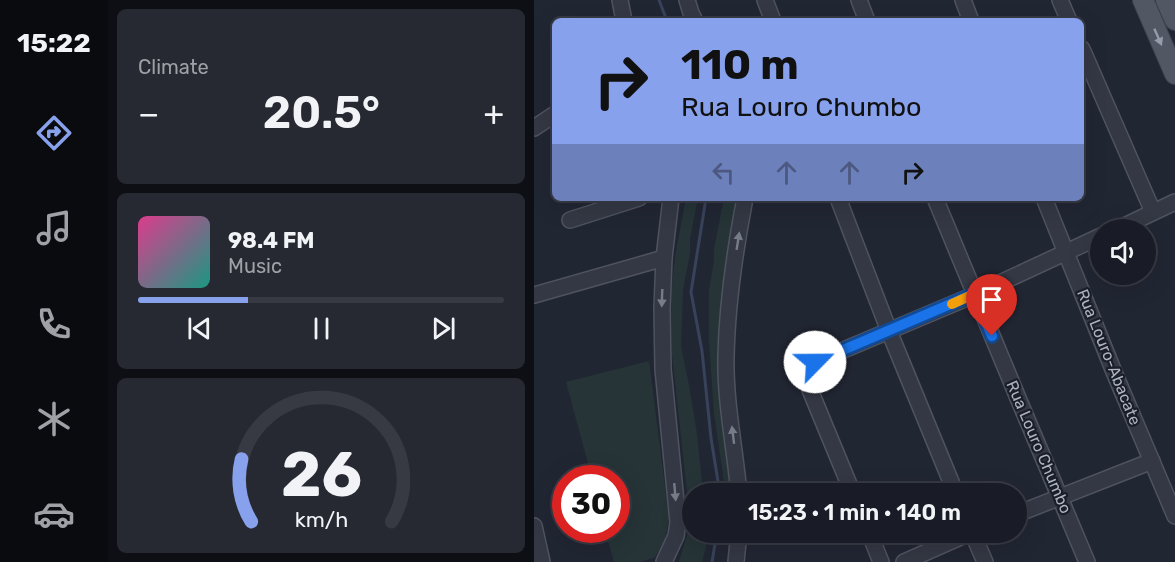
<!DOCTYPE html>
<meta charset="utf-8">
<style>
body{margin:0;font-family:Rubik,sans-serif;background:#262932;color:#f1f3f6;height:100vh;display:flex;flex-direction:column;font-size:22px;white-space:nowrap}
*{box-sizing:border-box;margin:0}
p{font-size:20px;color:#9fa1a7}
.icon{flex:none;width:33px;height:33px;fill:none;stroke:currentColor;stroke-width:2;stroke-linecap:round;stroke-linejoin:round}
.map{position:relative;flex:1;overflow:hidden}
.sheet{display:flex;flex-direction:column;gap:9px;padding:9px;background:#0e0f15;width:426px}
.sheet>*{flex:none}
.top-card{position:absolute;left:18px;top:18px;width:532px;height:183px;border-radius:9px;box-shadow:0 6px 24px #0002,0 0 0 2px #373a43;background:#88a1ec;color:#111;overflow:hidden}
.tools{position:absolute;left:556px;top:219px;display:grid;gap:12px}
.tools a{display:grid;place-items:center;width:66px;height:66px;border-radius:50%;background:#191c26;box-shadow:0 6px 24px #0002,0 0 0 2px #373a43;font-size:30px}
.speed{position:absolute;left:18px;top:465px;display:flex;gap:12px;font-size:30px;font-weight:700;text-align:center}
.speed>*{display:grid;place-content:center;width:78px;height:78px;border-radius:50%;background:#191c26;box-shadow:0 6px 24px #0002,0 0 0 2px #373a43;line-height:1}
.speed .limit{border:9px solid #d22;background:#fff;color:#111}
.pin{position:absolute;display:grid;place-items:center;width:51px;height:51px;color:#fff;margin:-62px -26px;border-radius:50% 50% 50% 0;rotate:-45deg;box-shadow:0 0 6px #0007}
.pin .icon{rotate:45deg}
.me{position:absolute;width:66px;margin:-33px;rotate:67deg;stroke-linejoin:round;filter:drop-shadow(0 0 4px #0008)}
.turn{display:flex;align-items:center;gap:21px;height:126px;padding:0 30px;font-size:27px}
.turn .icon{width:78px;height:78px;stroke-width:2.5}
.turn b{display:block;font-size:42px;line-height:51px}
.lanes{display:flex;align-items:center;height:57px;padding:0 30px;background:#0003;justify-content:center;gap:30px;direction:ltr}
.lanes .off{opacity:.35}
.big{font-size:45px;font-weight:600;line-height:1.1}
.sheet .card{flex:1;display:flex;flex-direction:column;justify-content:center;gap:9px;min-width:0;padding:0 21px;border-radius:9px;background:#262932}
.sheet .dial{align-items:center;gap:0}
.dial svg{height:156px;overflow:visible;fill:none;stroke:#373a43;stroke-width:7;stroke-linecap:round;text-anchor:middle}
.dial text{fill:#f1f3f6;stroke:none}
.song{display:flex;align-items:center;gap:18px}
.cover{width:72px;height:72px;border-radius:9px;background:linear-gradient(135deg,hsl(330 70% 55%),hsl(170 70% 35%))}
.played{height:6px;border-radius:3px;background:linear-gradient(90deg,#88a1ec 30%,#373a43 30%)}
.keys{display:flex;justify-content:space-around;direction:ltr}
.heat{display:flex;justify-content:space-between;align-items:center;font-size:33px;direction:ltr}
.trip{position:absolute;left:148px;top:483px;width:345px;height:60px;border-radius:30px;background:#191c26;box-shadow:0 6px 24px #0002,0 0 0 2px #373a43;font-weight:600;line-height:60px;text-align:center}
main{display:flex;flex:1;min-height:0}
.tabs{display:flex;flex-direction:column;width:108px;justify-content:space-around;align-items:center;background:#0a0b0f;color:#9fa1a7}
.tabs .icon{width:42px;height:42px}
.tabs .selected{color:#88a1ec}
.tabs b{font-size:27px;color:#f1f3f6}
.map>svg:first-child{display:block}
.green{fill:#263437}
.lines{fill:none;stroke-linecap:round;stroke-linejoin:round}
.stream{stroke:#38425b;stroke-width:3}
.minor-casing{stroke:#4f535f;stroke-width:18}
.major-casing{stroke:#3e424e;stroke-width:22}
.minor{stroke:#343844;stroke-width:15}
.major{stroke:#525764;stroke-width:20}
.oneway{fill:#979caa}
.oneway2{fill:#777c89}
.route-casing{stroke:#114b97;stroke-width:15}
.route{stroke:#1a73e8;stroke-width:10}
.slow{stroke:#f59e0b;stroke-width:10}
.labels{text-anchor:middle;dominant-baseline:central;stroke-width:4.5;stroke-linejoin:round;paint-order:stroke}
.street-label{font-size:16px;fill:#aeb3c1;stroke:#1a1e29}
</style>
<main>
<nav class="tabs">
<b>15:22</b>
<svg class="icon selected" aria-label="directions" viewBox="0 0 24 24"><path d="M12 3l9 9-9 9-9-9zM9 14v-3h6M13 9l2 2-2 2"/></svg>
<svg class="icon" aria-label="music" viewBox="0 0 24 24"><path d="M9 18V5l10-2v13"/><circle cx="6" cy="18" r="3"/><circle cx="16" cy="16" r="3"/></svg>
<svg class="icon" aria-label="phone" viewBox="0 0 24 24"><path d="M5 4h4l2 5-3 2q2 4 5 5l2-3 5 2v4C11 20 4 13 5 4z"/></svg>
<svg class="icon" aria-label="climate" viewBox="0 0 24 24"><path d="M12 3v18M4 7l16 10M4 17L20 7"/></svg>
<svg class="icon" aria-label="car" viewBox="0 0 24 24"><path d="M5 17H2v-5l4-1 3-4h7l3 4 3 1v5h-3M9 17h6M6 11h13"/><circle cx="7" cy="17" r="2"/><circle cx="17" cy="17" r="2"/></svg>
</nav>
<section class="sheet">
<div class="card"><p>Climate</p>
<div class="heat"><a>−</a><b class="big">20.5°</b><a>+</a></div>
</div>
<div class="card">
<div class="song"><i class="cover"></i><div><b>98.4 FM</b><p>Music</p></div></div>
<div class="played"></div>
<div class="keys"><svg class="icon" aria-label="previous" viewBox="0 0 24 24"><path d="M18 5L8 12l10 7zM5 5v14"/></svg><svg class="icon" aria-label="pause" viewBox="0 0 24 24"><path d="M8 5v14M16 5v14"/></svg><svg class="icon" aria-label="next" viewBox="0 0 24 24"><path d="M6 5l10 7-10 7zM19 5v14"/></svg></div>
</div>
<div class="card dial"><svg viewBox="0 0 100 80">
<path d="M14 69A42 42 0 1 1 86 69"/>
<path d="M14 69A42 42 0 0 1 9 37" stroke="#88a1ec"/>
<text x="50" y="56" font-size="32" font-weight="700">26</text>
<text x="50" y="72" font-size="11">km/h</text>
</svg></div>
</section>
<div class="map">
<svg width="641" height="562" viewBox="0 0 641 562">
<rect width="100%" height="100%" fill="#212633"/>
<g class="green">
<path d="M 152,198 L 164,198 L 156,238 L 156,254 L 149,289 L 147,347 L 154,380 L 163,434 L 169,493 L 159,494 L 159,532 L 173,533 L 174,539 L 168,562 L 145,562 L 155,529 L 155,510 L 138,354 L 137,294 L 141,257 Z"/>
<path d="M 190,198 L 208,198 L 192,429 L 200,493 L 190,493 L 189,474 L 180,414 L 175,341 L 175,291 L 180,260 L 180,249 Z"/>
<path d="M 115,361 L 135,518 L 131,542 L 120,558 L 105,562 L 80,562 L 71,530 L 82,530 L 82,478 L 58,478 L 32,382 Z"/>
</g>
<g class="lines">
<g class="stream">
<path d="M 125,0 L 133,21"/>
<path d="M 172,198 L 157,292 L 168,351 L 177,438 L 186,494"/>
<path d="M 178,562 L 183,532"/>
</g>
<g class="minor-casing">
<g id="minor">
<path d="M 86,0 L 90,21"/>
<path d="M 153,0 L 157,13 L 161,21"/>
<path d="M 231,0 L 239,21"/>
<path d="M 325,0 L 333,21"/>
<path d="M 429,0 L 437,21"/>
<path d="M 526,0 L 535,21"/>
<path d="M 548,49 L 619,212"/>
<path d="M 0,128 L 21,114"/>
<path d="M 304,198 L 355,331 L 422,494"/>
<path d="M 401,198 L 484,398 L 553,562"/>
<path d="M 510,198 L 580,372 L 641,516"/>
<path d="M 36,220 L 105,198"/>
<path d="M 582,230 L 641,202"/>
<path d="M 0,295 L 130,258"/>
<path d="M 205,494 C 201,448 191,402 192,357 C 193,304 201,250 211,198"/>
<path d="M 319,494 L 274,385 C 272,373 270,370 281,362 L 440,295 L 567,236"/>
<path d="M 483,514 L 618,461"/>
<path d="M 0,526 L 8,562"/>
<path d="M 335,532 L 347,562"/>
<path d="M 438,532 L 451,562"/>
<path d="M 130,562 L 142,536 L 144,522 L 129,369 L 128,308 L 130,258 L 137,198"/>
<path d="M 202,562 L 205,532"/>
<path d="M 370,562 L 438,532"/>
</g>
</g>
<g class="major-casing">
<g id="major">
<path d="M 609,0 L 641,74"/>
<path d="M 632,0 L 641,20"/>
</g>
</g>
<use href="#minor" class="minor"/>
<use href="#major" class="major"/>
</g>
<defs><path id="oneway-solid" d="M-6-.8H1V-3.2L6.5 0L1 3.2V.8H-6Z" transform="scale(1.5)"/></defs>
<use class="oneway" href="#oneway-solid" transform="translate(624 37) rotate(66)"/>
<g class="oneway2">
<use href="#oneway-solid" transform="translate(204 241) rotate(-81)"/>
<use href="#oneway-solid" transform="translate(128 298) rotate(92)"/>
<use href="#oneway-solid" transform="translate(199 435) rotate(-97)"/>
<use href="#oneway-solid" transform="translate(141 492) rotate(85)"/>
</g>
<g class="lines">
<g class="route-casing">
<path id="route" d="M 281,362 L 440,294 L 458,336"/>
</g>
<use href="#route" class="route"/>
<path class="slow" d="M 418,304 L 440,294 L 448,312"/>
</g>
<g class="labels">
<g class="street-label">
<text transform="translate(575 357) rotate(68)">Rua Louro-Abacate</text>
<text transform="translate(505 447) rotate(67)">Rua Louro Chumbo</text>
</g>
</g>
</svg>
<div class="tools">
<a><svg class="icon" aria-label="sound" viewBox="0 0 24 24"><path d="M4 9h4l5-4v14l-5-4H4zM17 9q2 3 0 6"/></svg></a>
</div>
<div class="speed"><div class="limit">30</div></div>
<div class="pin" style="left:458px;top:336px;background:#d93025"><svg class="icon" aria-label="arrive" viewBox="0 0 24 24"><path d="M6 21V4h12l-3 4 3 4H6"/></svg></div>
<svg class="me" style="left:281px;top:362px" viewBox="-20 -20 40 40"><circle r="19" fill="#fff"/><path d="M0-13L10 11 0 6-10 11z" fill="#1a73e8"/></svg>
<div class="trip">15:23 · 1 min · 140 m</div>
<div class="top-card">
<div class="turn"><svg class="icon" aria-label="right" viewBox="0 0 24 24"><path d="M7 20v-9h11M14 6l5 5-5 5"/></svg><div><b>110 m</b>Rua Louro Chumbo</div></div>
<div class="lanes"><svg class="icon off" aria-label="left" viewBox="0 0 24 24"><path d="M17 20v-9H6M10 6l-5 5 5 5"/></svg><svg class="icon off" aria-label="ahead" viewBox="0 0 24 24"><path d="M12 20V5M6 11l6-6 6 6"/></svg><svg class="icon off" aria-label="ahead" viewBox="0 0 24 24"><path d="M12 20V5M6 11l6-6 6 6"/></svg><svg class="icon" aria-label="right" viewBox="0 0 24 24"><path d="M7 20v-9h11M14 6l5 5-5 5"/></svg></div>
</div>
</div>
</main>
